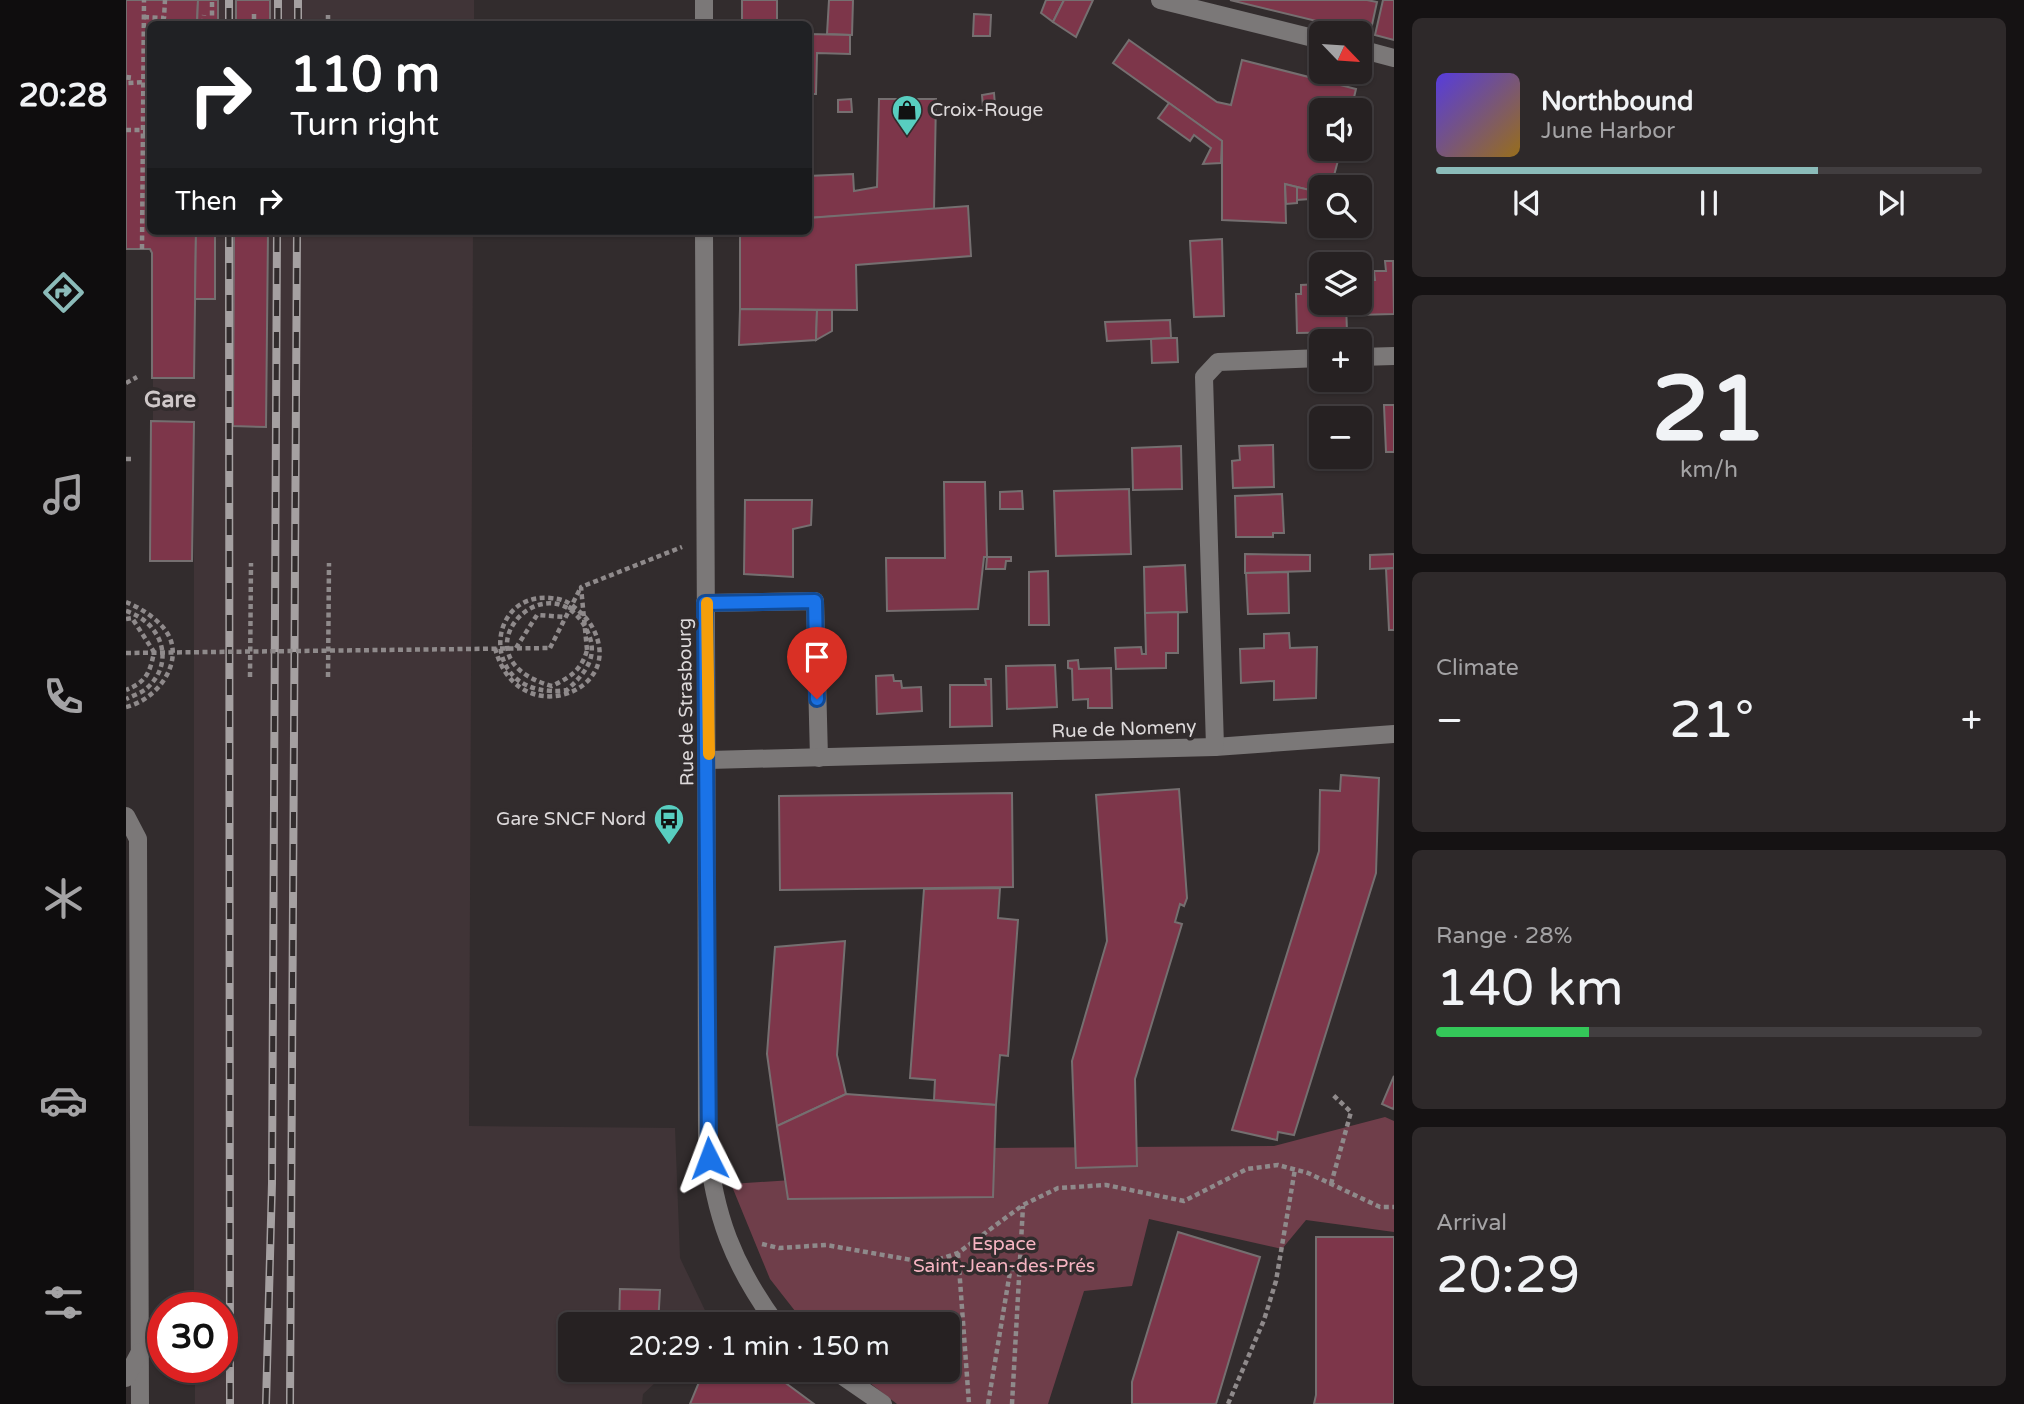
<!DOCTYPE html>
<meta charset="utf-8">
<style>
body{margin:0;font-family:"Varela Round",sans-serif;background:#2e292a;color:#f1f3f6;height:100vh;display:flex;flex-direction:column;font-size:26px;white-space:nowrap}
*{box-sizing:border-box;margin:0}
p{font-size:23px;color:#a4a3a5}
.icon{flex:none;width:38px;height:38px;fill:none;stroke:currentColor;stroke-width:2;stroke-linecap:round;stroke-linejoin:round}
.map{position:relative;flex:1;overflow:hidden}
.drawer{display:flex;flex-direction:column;gap:18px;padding:18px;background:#151213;width:630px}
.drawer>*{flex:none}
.hud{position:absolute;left:21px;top:21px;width:665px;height:214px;border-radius:10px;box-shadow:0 2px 5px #0004,0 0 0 2px #423e40;background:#202124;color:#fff;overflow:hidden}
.needle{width:46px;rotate:115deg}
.fabs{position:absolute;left:1183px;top:21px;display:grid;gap:14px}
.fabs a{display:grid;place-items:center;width:63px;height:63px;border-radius:10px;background:#262122;box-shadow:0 2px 5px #0004,0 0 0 2px #423e40;font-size:35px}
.speed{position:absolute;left:21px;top:1292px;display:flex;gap:14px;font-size:35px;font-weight:700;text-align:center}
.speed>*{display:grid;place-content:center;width:91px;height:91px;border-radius:50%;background:#262122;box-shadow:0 2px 5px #0004,0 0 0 2px #423e40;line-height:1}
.speed .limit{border:10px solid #d22;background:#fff;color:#111}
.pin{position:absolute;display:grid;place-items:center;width:60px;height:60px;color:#fff;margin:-72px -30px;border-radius:50% 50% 50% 0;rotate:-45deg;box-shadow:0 0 7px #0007}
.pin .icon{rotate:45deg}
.me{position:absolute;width:77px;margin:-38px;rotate:357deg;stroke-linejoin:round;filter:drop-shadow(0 0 5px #0008)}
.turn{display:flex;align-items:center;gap:24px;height:147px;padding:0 28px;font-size:32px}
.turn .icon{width:91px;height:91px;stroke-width:2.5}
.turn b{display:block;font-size:49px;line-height:60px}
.then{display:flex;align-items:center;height:66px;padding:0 28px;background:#0003;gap:14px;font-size:26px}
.big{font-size:52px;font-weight:600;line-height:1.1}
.drawer .tile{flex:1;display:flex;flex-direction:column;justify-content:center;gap:10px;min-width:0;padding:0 24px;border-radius:10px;background:#2e292a}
.drawer .dial{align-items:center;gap:0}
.dial b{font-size:91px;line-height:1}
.song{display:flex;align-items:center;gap:21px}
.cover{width:84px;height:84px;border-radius:10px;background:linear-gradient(135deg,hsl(250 70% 55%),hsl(40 70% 35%))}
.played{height:7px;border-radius:4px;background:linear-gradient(90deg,#8bbbb9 70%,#423e40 70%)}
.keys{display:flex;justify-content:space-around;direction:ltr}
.heat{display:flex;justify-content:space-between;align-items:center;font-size:38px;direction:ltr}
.charge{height:10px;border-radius:5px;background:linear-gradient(90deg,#34c759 28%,#423e40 0)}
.trip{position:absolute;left:432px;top:1312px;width:402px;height:70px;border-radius:10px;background:#262122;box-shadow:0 2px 5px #0004,0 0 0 2px #423e40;font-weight:600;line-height:70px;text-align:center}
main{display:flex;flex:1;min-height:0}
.menu{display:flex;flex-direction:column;width:126px;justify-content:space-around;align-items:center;background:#0f0d0e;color:#a4a3a5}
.menu .icon{width:49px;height:49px}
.menu .current{color:#8bbbb9}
.menu b{font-size:32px;color:#f1f3f6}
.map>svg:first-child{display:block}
.built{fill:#403437}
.green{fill:#6f3e4a}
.building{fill:#7d364a;stroke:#756f70;stroke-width:2}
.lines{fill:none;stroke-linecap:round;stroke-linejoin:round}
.path{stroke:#8f8a8b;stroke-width:4.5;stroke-dasharray:5 3.5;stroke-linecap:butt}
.minor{stroke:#7b7878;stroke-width:18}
.rail-casing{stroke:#a5a0a1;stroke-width:8}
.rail{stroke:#322c2d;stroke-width:5;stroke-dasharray:16;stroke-linecap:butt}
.path-bridge{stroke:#8f8a8b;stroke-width:4.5;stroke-dasharray:5 3.5;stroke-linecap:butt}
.route-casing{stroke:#114b97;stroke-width:18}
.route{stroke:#1a73e8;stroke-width:12}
.slow{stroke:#f59e0b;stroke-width:12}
.labels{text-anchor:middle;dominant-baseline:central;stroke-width:7;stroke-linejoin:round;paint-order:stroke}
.poi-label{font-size:19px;fill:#ddd9da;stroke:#322c2d;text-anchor:start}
.street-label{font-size:19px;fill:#ddd9da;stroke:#322c2d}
.park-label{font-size:19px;fill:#f6b4c2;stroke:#322c2d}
.quarter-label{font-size:23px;font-weight:bold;fill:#cfc8c9;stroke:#322c2d}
</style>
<main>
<nav class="menu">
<b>20:28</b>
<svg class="icon current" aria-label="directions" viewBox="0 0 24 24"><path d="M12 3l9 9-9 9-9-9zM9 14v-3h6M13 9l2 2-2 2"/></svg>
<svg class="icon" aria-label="music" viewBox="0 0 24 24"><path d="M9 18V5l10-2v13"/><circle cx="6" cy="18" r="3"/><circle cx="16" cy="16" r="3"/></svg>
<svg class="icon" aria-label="phone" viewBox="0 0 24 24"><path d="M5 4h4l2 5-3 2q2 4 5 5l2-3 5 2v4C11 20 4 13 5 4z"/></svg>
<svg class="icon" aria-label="climate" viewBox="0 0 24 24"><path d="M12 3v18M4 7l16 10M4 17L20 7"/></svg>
<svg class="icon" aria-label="car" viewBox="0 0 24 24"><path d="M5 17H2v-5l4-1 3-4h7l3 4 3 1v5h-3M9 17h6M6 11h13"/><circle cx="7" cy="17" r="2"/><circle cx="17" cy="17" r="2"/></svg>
<svg class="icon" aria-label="filters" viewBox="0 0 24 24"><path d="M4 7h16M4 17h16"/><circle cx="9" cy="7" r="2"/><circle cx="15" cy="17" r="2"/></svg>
</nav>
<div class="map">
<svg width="1268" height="1404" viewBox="0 0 1268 1404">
<rect width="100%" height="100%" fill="#322c2d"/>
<g class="built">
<path d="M 72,0 L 348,0 L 348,24 L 71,24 Z"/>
<path d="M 70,231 L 347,231 L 343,1126 L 549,1128 L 554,1258 L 586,1325 L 444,1325 L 444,1370 L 543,1370 L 517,1394 L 516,1404 L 69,1404 L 69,1367 L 96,1367 L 96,1307 L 68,1307 L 68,422 L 27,421 L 27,378 L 68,378 Z"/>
</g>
<path class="green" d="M 1259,1117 L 1268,1121 L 1268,1232 L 1180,1220 L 1156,1249 L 1023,1219 L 1006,1286 L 958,1291 L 922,1404 L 771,1404 L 727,1370 L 822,1370 L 822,1325 L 680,1325 L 644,1279 L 605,1184 L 864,1167 L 862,1148 L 1148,1146 Z"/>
<g class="building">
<path d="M 0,0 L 72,0 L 71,24 L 24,24 L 24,231 L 70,231 L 68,378 L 26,378 L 26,253 L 24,249 L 0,249 Z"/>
<path d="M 72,0 L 92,0 L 92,24 L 71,24 Z"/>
<rect x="110" y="0" width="34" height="24"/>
<rect x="616" y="0" width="35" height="24"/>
<path d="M 703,0 L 727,0 L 726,35 L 701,34 Z"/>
<path d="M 920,0 L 938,0 L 927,22 L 915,13 Z"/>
<path d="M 938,0 L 967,0 L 950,37 L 927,22 Z"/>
<path d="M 1104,0 L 1241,0 L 1251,2 L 1244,34 Z"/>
<path d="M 1257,0 L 1268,0 L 1268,40 L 1249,35 Z"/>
<path d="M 848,14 L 865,15 L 864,36 L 847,36 Z"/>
<path d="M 682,34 L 724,35 L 724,54 L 691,53 L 690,94 L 682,94 Z"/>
<path d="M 1003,40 L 1091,102 L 1105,105 L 1116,60 L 1230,89 L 1225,110 L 1195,110 L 1195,149 L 1215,149 L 1205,187 L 1195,187 L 1195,193 L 1159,184 L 1160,223 L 1096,220 L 1096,141 L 987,63 Z"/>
<path d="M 868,93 L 869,105 L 857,107 L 856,95 Z"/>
<path d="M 725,99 L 726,112 L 712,112 L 712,100 Z"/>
<path d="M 753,99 L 810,99 L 808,210 L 682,218 L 682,176 L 727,174 L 728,191 L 751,187 Z"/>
<path d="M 1043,103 L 1096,141 L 1095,163 L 1077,164 L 1085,148 L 1068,135 L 1064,141 L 1032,118 Z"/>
<path d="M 1159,184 L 1171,187 L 1171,203 L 1160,204 Z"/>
<path d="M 1171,187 L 1184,190 L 1184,199 L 1171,200 Z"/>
<path d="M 842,206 L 845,256 L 730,265 L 731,310 L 614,309 L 614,231 L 682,231 L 682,218 Z"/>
<path d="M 70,231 L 89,231 L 89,299 L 69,299 Z"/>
<path d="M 108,231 L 142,231 L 140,427 L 107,426 Z"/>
<path d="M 1096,239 L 1098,316 L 1068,317 L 1064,241 Z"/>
<path d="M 1259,261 L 1267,261 L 1268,314 L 1229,315 L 1229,303 L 1234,303 L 1234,280 L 1249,280 L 1248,271 L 1260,271 Z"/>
<path d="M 1195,284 L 1195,303 L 1220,303 L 1221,332 L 1171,333 L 1170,294 L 1175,294 L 1175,285 Z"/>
<path d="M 614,309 L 691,310 L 690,340 L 613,345 Z"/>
<path d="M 691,310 L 706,310 L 706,331 L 690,340 Z"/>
<path d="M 1044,320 L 1045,338 L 981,341 L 979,322 Z"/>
<path d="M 1045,338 L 1051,338 L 1052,362 L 1026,363 L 1025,339 Z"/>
<path d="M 1236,405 L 1238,440 L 1234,440 L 1234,418 L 1195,418 L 1193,441 L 1192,407 Z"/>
<path d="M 1258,405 L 1268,405 L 1268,452 L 1260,452 Z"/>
<path d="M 25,421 L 68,422 L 66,561 L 24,561 Z"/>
<path d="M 1147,445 L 1148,487 L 1107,488 L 1106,461 L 1114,460 L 1113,446 Z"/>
<path d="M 1055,446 L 1056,489 L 1007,490 L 1006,448 Z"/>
<path d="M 818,482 L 859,482 L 861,557 L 858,557 L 852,609 L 761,611 L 760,558 L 819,558 Z"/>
<path d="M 1003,489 L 1005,554 L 930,556 L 928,491 Z"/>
<path d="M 896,491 L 897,509 L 874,509 L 874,492 Z"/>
<path d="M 1156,494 L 1158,533 L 1147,533 L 1147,537 L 1110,537 L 1109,496 Z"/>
<path d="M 619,500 L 686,500 L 685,525 L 667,529 L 667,577 L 618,574 Z"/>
<path d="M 1119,554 L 1184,555 L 1184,571 L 1119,573 Z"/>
<path d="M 1268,554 L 1268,568 L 1244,569 L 1244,555 Z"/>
<path d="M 861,557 L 885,557 L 885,561 L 880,561 L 879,569 L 860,569 Z"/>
<path d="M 1059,565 L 1061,612 L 1019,614 L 1018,567 Z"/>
<path d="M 1268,568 L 1268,630 L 1263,630 L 1260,569 Z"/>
<path d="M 922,571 L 923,625 L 903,625 L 903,572 Z"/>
<path d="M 1162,572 L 1163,613 L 1122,614 L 1120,573 Z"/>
<path d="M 1052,612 L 1052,653 L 1040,653 L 1040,668 L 990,669 L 989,648 L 1015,647 L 1016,654 L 1020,654 L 1019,613 Z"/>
<path d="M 1163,633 L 1164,648 L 1191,647 L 1190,698 L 1148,700 L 1148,681 L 1115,683 L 1114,649 L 1138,648 L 1138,634 Z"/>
<path d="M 952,660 L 953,669 L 985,668 L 986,708 L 962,708 L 962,699 L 947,700 L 946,669 L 942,668 L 942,661 Z"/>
<path d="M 929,665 L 931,707 L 881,709 L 880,666 Z"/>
<path d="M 767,675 L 768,681 L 775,681 L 776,688 L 795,687 L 796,711 L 751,714 L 750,676 Z"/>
<path d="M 859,679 L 865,679 L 866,726 L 824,727 L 824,685 L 860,685 Z"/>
<path d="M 1215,775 L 1253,778 L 1250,873 L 1168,1135 L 1152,1132 L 1151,1140 L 1106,1130 L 1193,851 L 1194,790 L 1214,791 Z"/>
<path d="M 1053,789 L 1061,898 L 1058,906 L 1054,904 L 1049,922 L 1056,924 L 1009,1079 L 1011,1166 L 950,1168 L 946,1061 L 981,941 L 970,795 Z"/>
<path d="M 886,793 L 887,887 L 654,890 L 653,796 Z"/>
<path d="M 874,888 L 872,918 L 892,920 L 882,1056 L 874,1055 L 870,1105 L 808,1100 L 809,1080 L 784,1078 L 798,889 Z"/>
<path d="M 719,941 L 711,1055 L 720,1094 L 651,1126 L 641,1054 L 649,947 Z"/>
<path d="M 1268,1076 L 1268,1106 L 1267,1109 L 1256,1104 Z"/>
<path d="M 720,1094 L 870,1105 L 867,1197 L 662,1199 L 651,1126 Z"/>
<path d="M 1052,1232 L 1134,1257 L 1090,1404 L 1006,1404 L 1006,1382 Z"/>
<path d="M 1190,1237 L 1268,1237 L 1268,1404 L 1188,1404 L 1190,1395 Z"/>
<path d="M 494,1289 L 534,1290 L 532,1325 L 493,1325 Z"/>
<path d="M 462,1315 L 493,1316 L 493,1325 L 462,1325 Z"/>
<path d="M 460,1370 L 492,1370 L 491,1379 L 460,1378 Z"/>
<path d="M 492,1370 L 521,1370 L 521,1380 L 491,1379 Z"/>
<path d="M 578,1370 L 642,1370 L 688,1404 L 564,1404 Z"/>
</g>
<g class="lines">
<g class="path">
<path d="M 128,14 L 128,24"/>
<path d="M 202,15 L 202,24"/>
<path d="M 18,17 L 38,18 L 39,0"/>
<path d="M 77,24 L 78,15"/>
<path d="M 86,24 L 86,0"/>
<path d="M 3,75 L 2,83 L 24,82"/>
<path d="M 0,130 L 17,130"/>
<path d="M 17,132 L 24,132"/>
<path d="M 16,249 L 18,0"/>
<path d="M 0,383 L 11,377"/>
<path d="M 0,459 L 8,459"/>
<path d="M 0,602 C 17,609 39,623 45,641 C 54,670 27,701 0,707"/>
<path d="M 0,611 C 35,622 51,662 20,689 C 15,693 6,696 0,699"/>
<path d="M 0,619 L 6,618 L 28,652 C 24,673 20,682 0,690"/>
<path d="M 390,648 L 411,615 L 440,617"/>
<path d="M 424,648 L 454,589"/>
<path d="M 461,650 L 455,587 L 556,547"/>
<path d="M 124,677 L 125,563"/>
<path d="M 202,677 L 203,563"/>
<path d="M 1205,1184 L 1225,1112 L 1206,1094"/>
<path d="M 636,1244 L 653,1248 L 700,1245 L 786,1260 L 808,1261 L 832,1253 L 897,1205 L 932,1188 L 980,1185 L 1058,1201 L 1121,1169 L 1152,1165 L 1182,1173 L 1254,1207 L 1268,1207"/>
<path d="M 832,1253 L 843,1404"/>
<path d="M 862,1404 L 884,1272 L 891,1264"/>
<path d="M 886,1404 L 897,1206"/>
<path d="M 1102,1404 L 1138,1320 L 1150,1281 L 1169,1169"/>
</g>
<g class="minor">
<path d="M 1034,0 L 1195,40"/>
<path d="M 578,24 L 578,0"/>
<path d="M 1234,49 L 1268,58"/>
<path d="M 578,231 C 579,535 582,838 581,1142 C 588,1215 607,1265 651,1325"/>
<path d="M 1234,357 L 1268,356"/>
<path d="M 579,603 L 689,601 L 693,758"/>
<path d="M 1089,747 L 1268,734"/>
<path d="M 583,760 L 1089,747 L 1078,377 L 1092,362 L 1195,358"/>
<path d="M 0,816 L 12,839 L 14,1404"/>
<path d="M 708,1370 L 757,1404"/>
<path d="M 0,1378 L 14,1352"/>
</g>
<g class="rail-casing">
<g id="rail">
<path d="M 103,24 L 103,0"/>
<path d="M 152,24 L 152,0"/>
<path d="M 172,24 L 172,0"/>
<path d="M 103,231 L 104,1404"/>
<path d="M 140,1404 L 146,1183 L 151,231"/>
<path d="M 164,1404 L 171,231"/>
</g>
</g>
<use href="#rail" class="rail"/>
<g class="path-bridge">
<path d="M 369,648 C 389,726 482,698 473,646 C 470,629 461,617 448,607 C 440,600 434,599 424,598 C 357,592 353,702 441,690 C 458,674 472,659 463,635 C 428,551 321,657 426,686 C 443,678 456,670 461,650"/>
<path d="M 0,653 L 424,648"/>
</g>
</g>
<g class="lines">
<g class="route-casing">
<path id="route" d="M 583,1158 L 579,603 L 689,601 L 691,699"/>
</g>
<use href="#route" class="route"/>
<path class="slow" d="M 581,603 L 583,754"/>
</g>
<defs>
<g id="shop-pin" transform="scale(1.575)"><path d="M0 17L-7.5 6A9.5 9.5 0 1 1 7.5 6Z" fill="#58cec0" stroke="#322c2d"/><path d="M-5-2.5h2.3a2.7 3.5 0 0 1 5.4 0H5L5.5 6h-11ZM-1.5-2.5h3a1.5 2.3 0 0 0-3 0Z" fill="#111"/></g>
<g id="bus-pin" transform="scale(1.575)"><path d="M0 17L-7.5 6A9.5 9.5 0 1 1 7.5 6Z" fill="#58cec0" stroke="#322c2d"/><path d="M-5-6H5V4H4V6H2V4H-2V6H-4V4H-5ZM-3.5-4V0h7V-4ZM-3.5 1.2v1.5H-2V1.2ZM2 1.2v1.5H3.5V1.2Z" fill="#111"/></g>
</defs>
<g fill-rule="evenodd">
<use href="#shop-pin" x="781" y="110"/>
<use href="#bus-pin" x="543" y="819"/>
</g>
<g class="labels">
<g class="poi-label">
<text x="804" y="110">Croix-Rouge</text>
<text x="520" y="819" text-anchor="end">Gare SNCF Nord</text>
</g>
<g class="street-label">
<text transform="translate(560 702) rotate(-91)">Rue de Strasbourg</text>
<text transform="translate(998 729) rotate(-2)">Rue de Nomeny</text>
</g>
<g class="park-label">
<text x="878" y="1244">Espace<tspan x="878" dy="22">Saint-Jean-des-Prés</tspan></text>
</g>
<g class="quarter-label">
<text x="44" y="400">Gare</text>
</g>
</g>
</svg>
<div class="fabs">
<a><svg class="needle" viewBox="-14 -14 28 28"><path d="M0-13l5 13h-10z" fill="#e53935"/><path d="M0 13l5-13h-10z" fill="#a4a3a5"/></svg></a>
<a><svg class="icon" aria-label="sound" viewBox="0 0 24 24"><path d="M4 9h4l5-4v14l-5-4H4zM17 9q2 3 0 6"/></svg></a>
<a><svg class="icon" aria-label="search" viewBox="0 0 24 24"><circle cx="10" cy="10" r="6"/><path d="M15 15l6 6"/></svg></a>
<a><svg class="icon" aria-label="layers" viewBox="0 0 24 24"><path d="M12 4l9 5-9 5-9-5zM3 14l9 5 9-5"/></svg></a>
<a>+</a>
<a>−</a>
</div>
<div class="speed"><div class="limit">30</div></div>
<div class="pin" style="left:691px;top:699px;background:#d93025"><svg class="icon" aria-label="arrive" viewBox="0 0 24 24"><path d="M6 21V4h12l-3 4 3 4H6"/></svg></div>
<svg class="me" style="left:583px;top:1158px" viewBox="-20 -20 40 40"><path d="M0-17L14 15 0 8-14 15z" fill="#1a73e8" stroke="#fff" stroke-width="4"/></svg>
<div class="trip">20:29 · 1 min · 150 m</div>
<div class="hud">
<div class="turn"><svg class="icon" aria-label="right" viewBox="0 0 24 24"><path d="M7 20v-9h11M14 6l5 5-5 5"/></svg><div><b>110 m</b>Turn right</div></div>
<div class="then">Then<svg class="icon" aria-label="right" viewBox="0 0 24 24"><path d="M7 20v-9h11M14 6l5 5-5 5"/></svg></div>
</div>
</div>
<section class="drawer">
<div class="tile">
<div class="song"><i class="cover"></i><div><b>Northbound</b><p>June Harbor</p></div></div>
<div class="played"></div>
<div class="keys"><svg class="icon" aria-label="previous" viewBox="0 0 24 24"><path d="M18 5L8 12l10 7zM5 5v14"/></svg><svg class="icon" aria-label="pause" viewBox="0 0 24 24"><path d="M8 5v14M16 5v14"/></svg><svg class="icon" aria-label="next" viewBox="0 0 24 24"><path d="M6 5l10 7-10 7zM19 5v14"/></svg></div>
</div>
<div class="tile dial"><b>21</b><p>km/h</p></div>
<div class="tile"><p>Climate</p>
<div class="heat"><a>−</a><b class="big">21°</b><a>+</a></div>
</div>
<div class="tile"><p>Range · 28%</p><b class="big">140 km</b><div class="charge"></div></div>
<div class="tile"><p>Arrival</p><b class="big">20:29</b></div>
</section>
</main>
